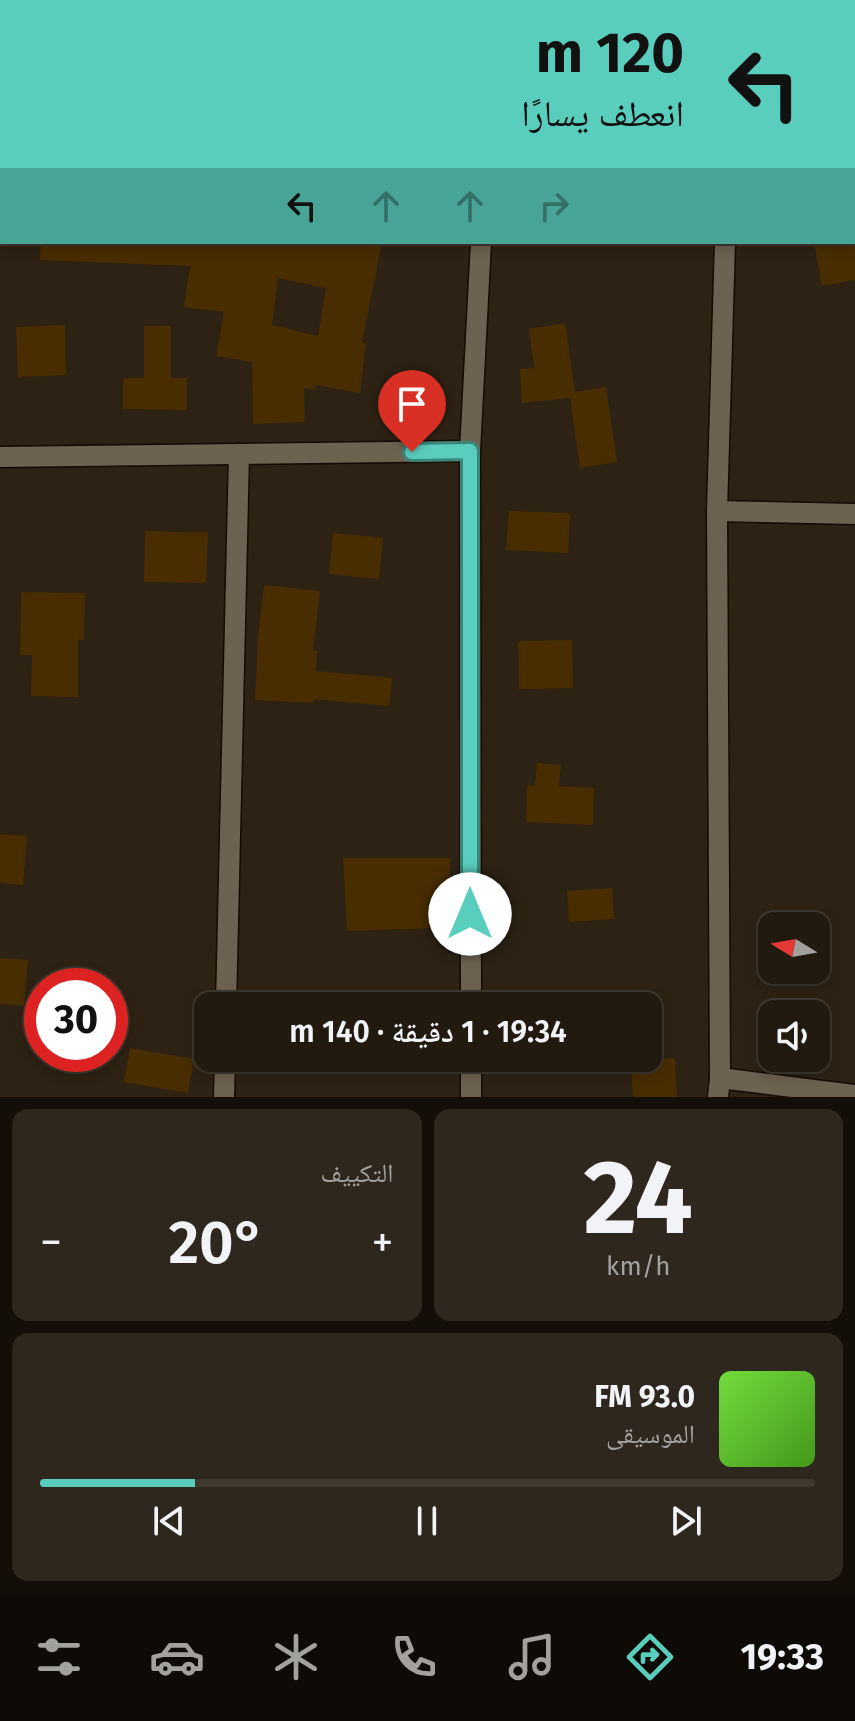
<!DOCTYPE html>
<html lang="ar">
<meta charset="utf-8">
<style>
body{margin:0;font-family:"Fira Sans","Noto Naskh Arabic",sans-serif;background:#2e271d;color:#f1f3f6;direction:rtl;height:100vh;display:flex;flex-direction:column;font-size:30px;white-space:nowrap}
*{box-sizing:border-box;margin:0}
p{font-size:26px;color:#a2a19e}
.icon{flex:none;width:44px;height:44px;fill:none;stroke:currentColor;stroke-width:2;stroke-linecap:round;stroke-linejoin:round}
.map{position:relative;height:1097px;overflow:hidden;direction:ltr}
.drawer{display:flex;flex-direction:column;gap:12px;padding:12px;background:#130e08;flex:1}
.drawer>*{flex:none}
.hud{position:absolute;left:0px;top:0px;width:856px;height:244px;box-shadow:0 4px 12px #0003,0 0 0 2px #3f382f;direction:rtl;background:#5acebd;color:#111;overflow:hidden}
.needle{width:52px;rotate:281deg}
.tools{position:absolute;left:758px;top:912px;display:grid;gap:16px}
.tools a{display:grid;place-items:center;width:72px;height:72px;border-radius:16px;background:#221a0f;box-shadow:0 4px 12px #0003,0 0 0 2px #3f382f;font-size:40px}
.speed{position:absolute;left:24px;top:968px;display:flex;gap:16px;font-size:40px;font-weight:700;text-align:center}
.speed>*{display:grid;place-content:center;width:104px;height:104px;border-radius:50%;background:#221a0f;box-shadow:0 4px 12px #0003,0 0 0 2px #3f382f;line-height:1}
.speed .limit{border:12px solid #d22;background:#fff;color:#111}
.pin{position:absolute;display:grid;place-items:center;width:68px;height:68px;color:#fff;margin:-82px -34px;border-radius:50% 50% 50% 0;rotate:-45deg;box-shadow:0 0 8px #0007}
.pin .icon{rotate:45deg}
.me{position:absolute;width:88px;margin:-44px;rotate:0deg;stroke-linejoin:round;filter:drop-shadow(0 0 6px #0008)}
.turn{display:flex;align-items:center;gap:28px;height:168px;padding:0 40px;font-size:36px}
.turn .icon{width:104px;height:104px;stroke-width:2.5}
.turn b{display:block;font-size:56px;line-height:68px}
.lanes{display:flex;align-items:center;height:76px;padding:0 40px;background:#0003;justify-content:center;gap:40px;direction:ltr}
.lanes .off{opacity:.35}
.big{font-size:60px;font-weight:600;line-height:1.1}
.drawer .tile{flex:1;display:flex;flex-direction:column;justify-content:center;gap:12px;min-width:0;padding:0 28px;border-radius:16px;background:#2e271d}
.drawer .dial{align-items:center;gap:0}
.dial b{font-size:104px;line-height:1}
.song{display:flex;align-items:center;gap:24px}
.cover{width:96px;height:96px;border-radius:12px;background:linear-gradient(135deg,hsl(100 70% 55%),hsl(100 70% 35%))}
.played{height:8px;border-radius:4px;background:linear-gradient(90deg,#5acebd 20%,#3f382f 20%)}
.keys{display:flex;justify-content:space-around;direction:ltr}
.heat{display:flex;justify-content:space-between;align-items:center;font-size:44px;direction:ltr}
.drawer .tiles{flex:1;display:grid;gap:12px;grid-template-columns:1fr 1fr}
.tile:last-child{grid-column:span 2}
.trip{position:absolute;left:194px;top:992px;width:468px;height:80px;border-radius:16px;background:#221a0f;box-shadow:0 4px 12px #0003,0 0 0 2px #3f382f;font-weight:600;line-height:80px;text-align:center;direction:rtl}
.dock{display:flex;height:128px;justify-content:space-around;align-items:center;background:#0e0a06;color:#a2a19e}
.dock .icon{width:56px;height:56px}
.dock .active{color:#5acebd}
.dock b{font-size:36px;color:#f1f3f6}
.map>svg:first-child{display:block}
.building{fill:#482d00;fill-rule:evenodd}
.lines{fill:none;stroke-linecap:round;stroke-linejoin:round}
.street-casing{stroke:#150b02;stroke-width:23}
.street{stroke:#6d6151;stroke-width:20}
.route-casing{stroke:#3a867b;stroke-width:20}
.route{stroke:#5acebd;stroke-width:14}
</style>
<div class="map">
<svg width="855" height="1097" viewBox="0 0 855 1097">
<rect width="100%" height="100%" fill="#2d2214"/>
<g class="building">
<path d="M 41,242 L 382,242 L 362,342 L 366,343 L 360,393 L 316,385 L 315,390 L 304,388 L 305,422 L 253,424 L 252,362 L 216,356 L 224,312 L 184,307 L 190,266 L 40,260 ZM 278,278 L 326,288 L 318,336 L 272,325 Z"/>
<path d="M 814,242 L 855,242 L 855,280 L 822,286 Z"/>
<path d="M 565,323 L 575,392 L 606,387 L 617,462 L 580,468 L 570,398 L 522,403 L 520,369 L 534,368 L 529,329 Z"/>
<path d="M 65,325 L 66,375 L 18,377 L 16,327 Z"/>
<path d="M 144,326 L 171,326 L 171,378 L 187,378 L 187,410 L 123,409 L 123,378 L 144,378 Z"/>
<path d="M 509,511 L 570,513 L 568,553 L 506,550 Z"/>
<path d="M 145,531 L 208,533 L 206,583 L 144,582 Z"/>
<path d="M 333,533 L 383,538 L 379,579 L 329,574 Z"/>
<path d="M 264,585 L 320,591 L 313,651 L 317,651 L 316,671 L 392,678 L 389,706 L 314,699 L 313,703 L 255,700 L 258,637 Z"/>
<path d="M 21,592 L 85,593 L 84,640 L 78,639 L 78,697 L 31,696 L 32,655 L 20,655 Z"/>
<path d="M 572,640 L 573,688 L 519,689 L 518,641 Z"/>
<path d="M 537,763 L 561,765 L 559,786 L 594,788 L 593,825 L 526,822 L 527,785 L 535,786 Z"/>
<path d="M 0,834 L 27,836 L 23,885 L 0,883 Z"/>
<path d="M 343,858 L 450,858 L 450,892 L 436,892 L 437,928 L 347,931 Z"/>
<path d="M 612,888 L 614,919 L 569,922 L 567,891 Z"/>
<path d="M 0,958 L 28,960 L 24,1006 L 0,1004 Z"/>
<path d="M 130,1048 L 194,1059 L 188,1093 L 124,1082 Z"/>
<path d="M 675,1058 L 677,1097 L 633,1097 L 631,1061 Z"/>
</g>
<g class="lines">
<g class="street-casing">
<g id="street">
<path d="M 224,2 L 224,0"/>
<path d="M 747,2 L 747,0"/>
<path d="M 0,105 L 2,105"/>
<path d="M 0,457 L 470,451"/>
<path d="M 717,511 L 855,514"/>
<path d="M 226,1006 L 239,454"/>
<path d="M 471,1006 L 470,451 L 481,242"/>
<path d="M 471,1058 L 471,1097"/>
<path d="M 720,1078 L 855,1095"/>
<path d="M 224,1097 L 225,1058"/>
<path d="M 718,1097 L 720,1078 L 717,511 L 725,242"/>
</g>
</g>
<use href="#street" class="street"/>
</g>
<g class="lines">
<g class="route-casing">
<path id="route" d="M 412,452 L 470,451 L 470,914"/>
</g>
<use href="#route" class="route"/>
</g>
</svg>
<div class="tools">
<a><svg class="needle" viewBox="-14 -14 28 28"><path d="M0-13l5 13h-10z" fill="#e53935"/><path d="M0 13l5-13h-10z" fill="#a2a19e"/></svg></a>
<a><svg class="icon" aria-label="sound" viewBox="0 0 24 24"><path d="M4 9h4l5-4v14l-5-4H4zM17 9q2 3 0 6"/></svg></a>
</div>
<div class="speed"><div class="limit">30</div></div>
<div class="pin" style="left:412px;top:452px;background:#d93025"><svg class="icon" aria-label="arrive" viewBox="0 0 24 24"><path d="M6 21V4h12l-3 4 3 4H6"/></svg></div>
<svg class="me" style="left:470px;top:914px" viewBox="-20 -20 40 40"><circle r="19" fill="#fff"/><path d="M0-13L10 11 0 6-10 11z" fill="#5acebd"/></svg>
<div class="trip">19:34 · 1 دقيقة · 140 m</div>
<div class="hud">
<div class="turn"><svg class="icon" aria-label="left" viewBox="0 0 24 24"><path d="M17 20v-9H6M10 6l-5 5 5 5"/></svg><div><b>120 m</b>انعطف يسارًا</div></div>
<div class="lanes"><svg class="icon" aria-label="left" viewBox="0 0 24 24"><path d="M17 20v-9H6M10 6l-5 5 5 5"/></svg><svg class="icon off" aria-label="ahead" viewBox="0 0 24 24"><path d="M12 20V5M6 11l6-6 6 6"/></svg><svg class="icon off" aria-label="ahead" viewBox="0 0 24 24"><path d="M12 20V5M6 11l6-6 6 6"/></svg><svg class="icon off" aria-label="right" viewBox="0 0 24 24"><path d="M7 20v-9h11M14 6l5 5-5 5"/></svg></div>
</div>
</div>
<section class="drawer">
<div class="tiles">
<div class="tile dial"><b>24</b><p>km/h</p></div>
<div class="tile"><p>التكييف</p>
<div class="heat"><a>−</a><b class="big">20°</b><a>+</a></div>
</div>
<div class="tile">
<div class="song"><i class="cover"></i><div><b>93.0 FM</b><p>الموسيقى</p></div></div>
<div class="played"></div>
<div class="keys"><svg class="icon" aria-label="previous" viewBox="0 0 24 24"><path d="M18 5L8 12l10 7zM5 5v14"/></svg><svg class="icon" aria-label="pause" viewBox="0 0 24 24"><path d="M8 5v14M16 5v14"/></svg><svg class="icon" aria-label="next" viewBox="0 0 24 24"><path d="M6 5l10 7-10 7zM19 5v14"/></svg></div>
</div>
</div>
</section>
<nav class="dock">
<b>19:33</b>
<svg class="icon active" aria-label="directions" viewBox="0 0 24 24"><path d="M12 3l9 9-9 9-9-9zM9 14v-3h6M13 9l2 2-2 2"/></svg>
<svg class="icon" aria-label="music" viewBox="0 0 24 24"><path d="M9 18V5l10-2v13"/><circle cx="6" cy="18" r="3"/><circle cx="16" cy="16" r="3"/></svg>
<svg class="icon" aria-label="phone" viewBox="0 0 24 24"><path d="M5 4h4l2 5-3 2q2 4 5 5l2-3 5 2v4C11 20 4 13 5 4z"/></svg>
<svg class="icon" aria-label="climate" viewBox="0 0 24 24"><path d="M12 3v18M4 7l16 10M4 17L20 7"/></svg>
<svg class="icon" aria-label="car" viewBox="0 0 24 24"><path d="M5 17H2v-5l4-1 3-4h7l3 4 3 1v5h-3M9 17h6M6 11h13"/><circle cx="7" cy="17" r="2"/><circle cx="17" cy="17" r="2"/></svg>
<svg class="icon" aria-label="filters" viewBox="0 0 24 24"><path d="M4 7h16M4 17h16"/><circle cx="9" cy="7" r="2"/><circle cx="15" cy="17" r="2"/></svg>
</nav>
